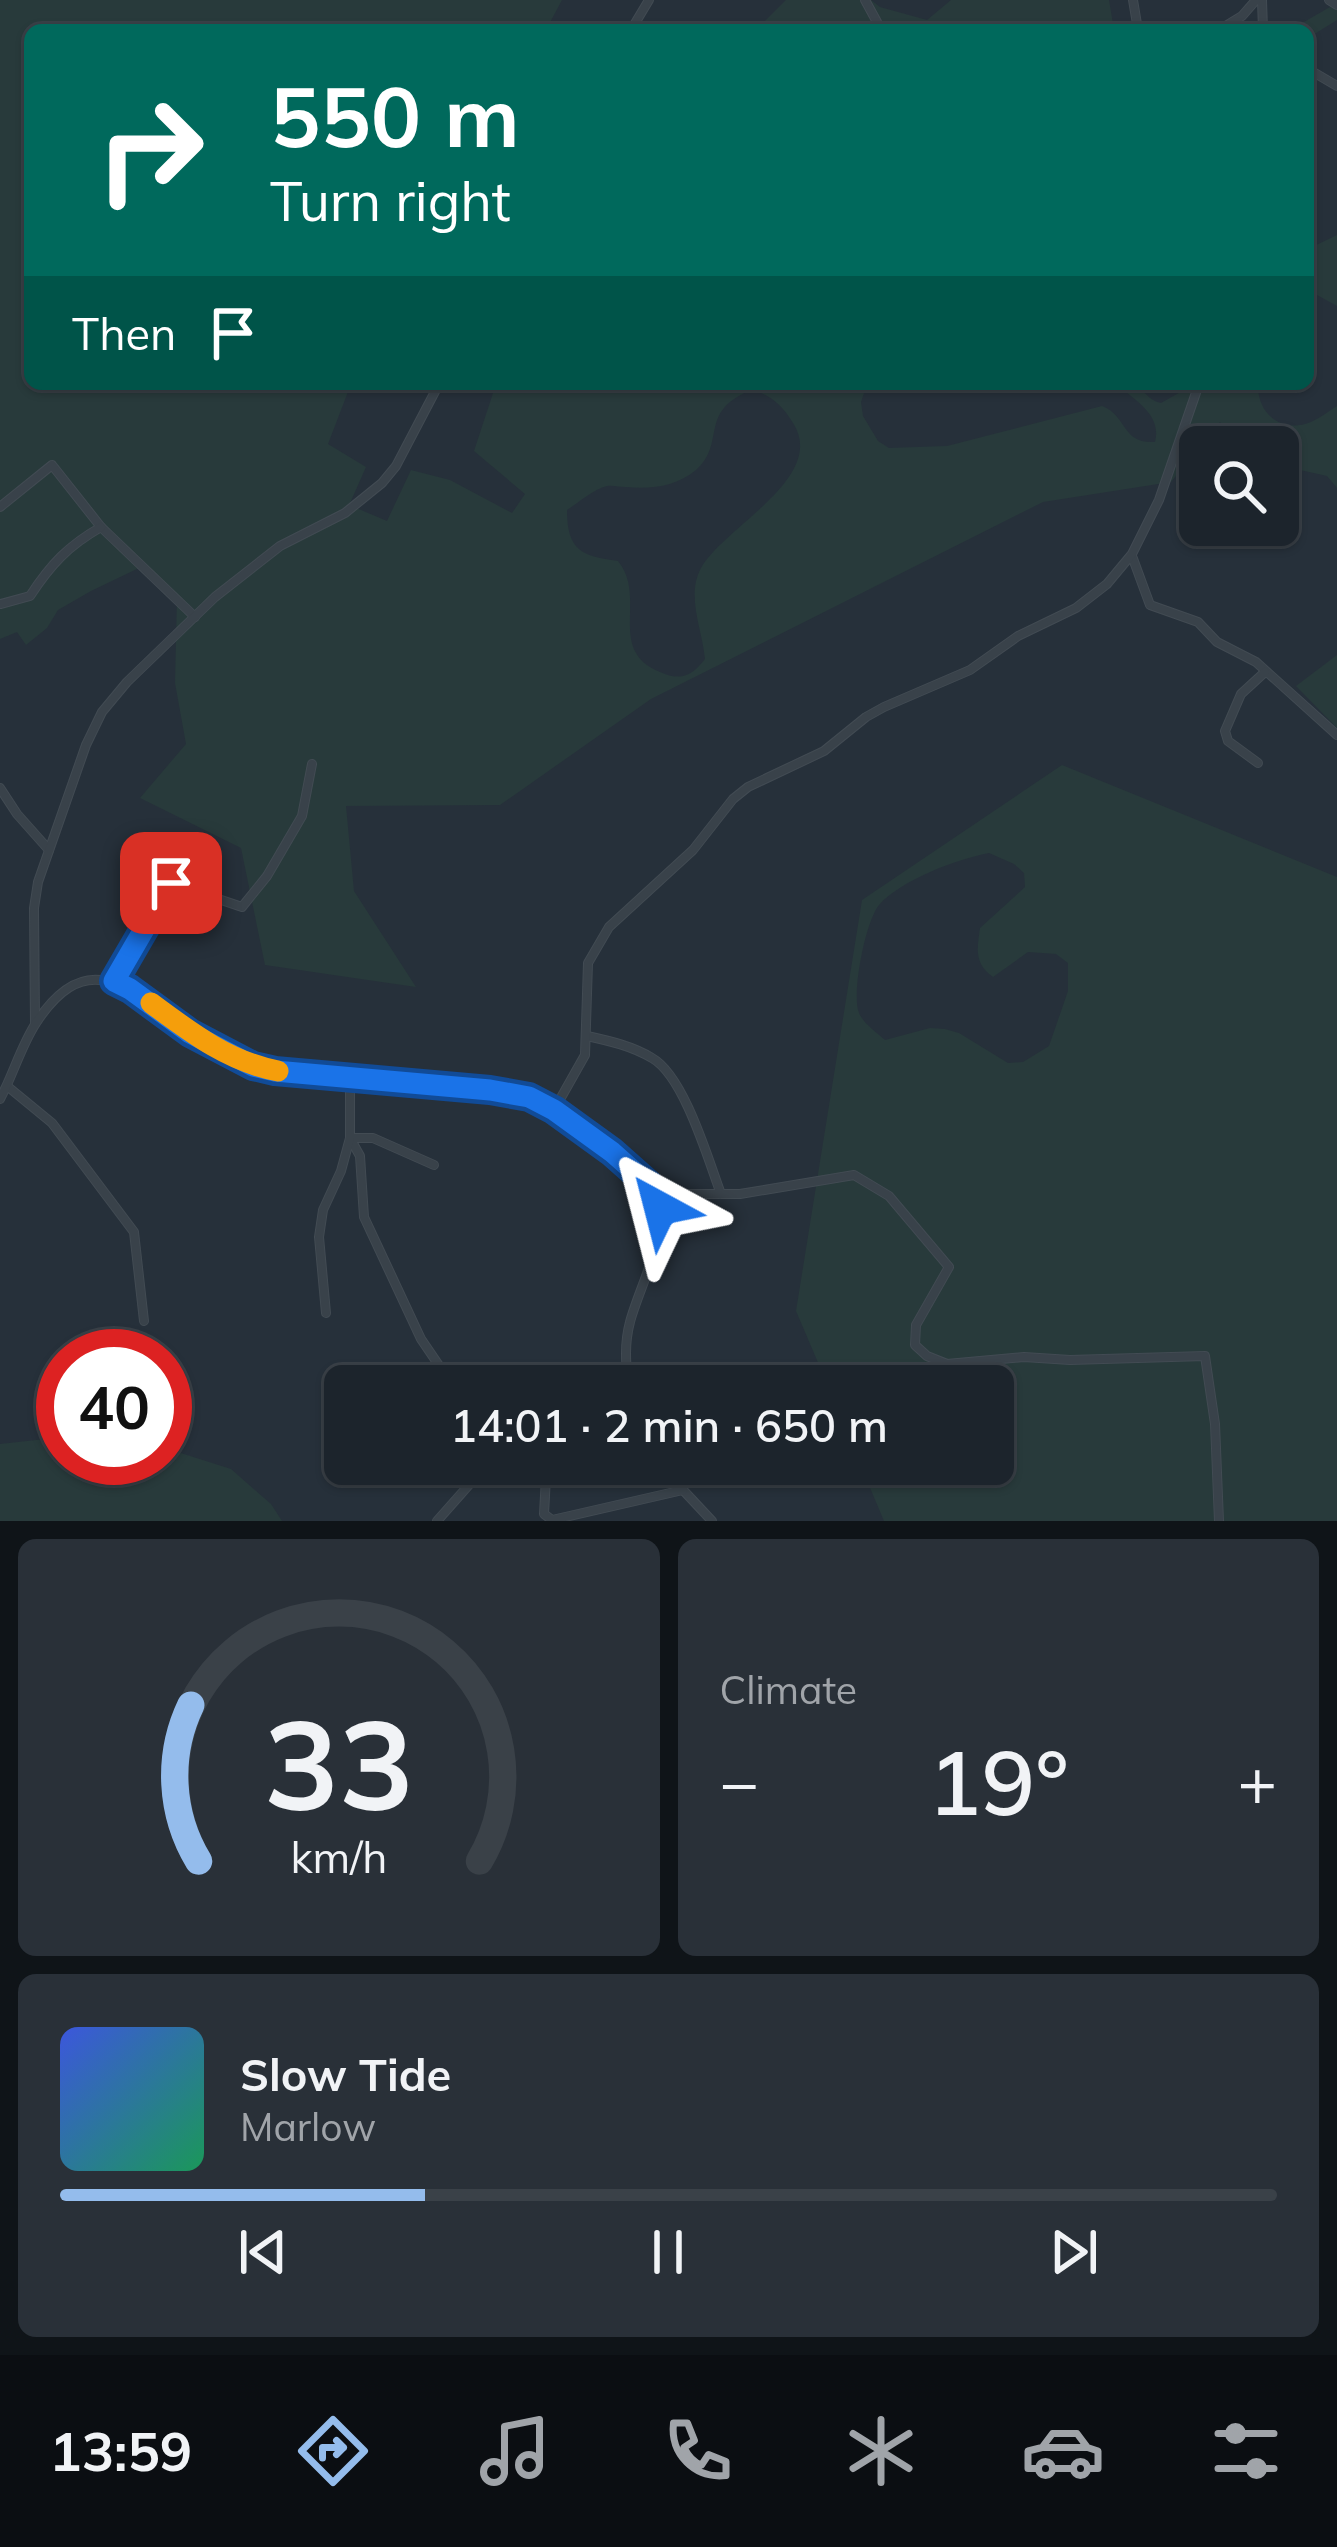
<!DOCTYPE html>
<meta charset="utf-8">
<style>
body{margin:0;font-family:Mulish,sans-serif;background:#293038;color:#f1f3f6;height:100vh;display:flex;flex-direction:column;font-size:45px;white-space:nowrap}
*{box-sizing:border-box;margin:0}
p{font-size:39px;color:#a0a4a9}
.icon{flex:none;width:66px;height:66px;fill:none;stroke:currentColor;stroke-width:2;stroke-linecap:round;stroke-linejoin:round}
.map{position:relative;height:1521px;overflow:hidden}
.drawer{display:flex;flex-direction:column;gap:18px;padding:18px;background:#0f1418;flex:1}
.drawer>*{flex:none}
.top-card{position:absolute;left:24px;top:24px;width:1290px;height:366px;border-radius:18px;box-shadow:0 3px 9px #0004,0 0 0 3px #3a4148;background:#00695c;color:#fff;overflow:hidden}
.buttons{position:absolute;left:1179px;top:426px;display:grid;gap:24px}
.buttons a{display:grid;place-items:center;width:120px;height:120px;border-radius:18px;background:#1c242c;box-shadow:0 3px 9px #0004,0 0 0 3px #3a4148;font-size:60px}
.speed{position:absolute;left:36px;top:1329px;display:flex;gap:24px;font-size:60px;font-weight:700;text-align:center}
.speed>*{display:grid;place-content:center;width:156px;height:156px;border-radius:50%;background:#1c242c;box-shadow:0 3px 9px #0004,0 0 0 3px #3a4148;line-height:1}
.speed .limit{border:18px solid #d22;background:#fff;color:#111}
.pin{position:absolute;display:grid;place-items:center;width:102px;height:102px;color:#fff;margin:-51px;border-radius:24px;box-shadow:0 6px 18px #0006}
.me{position:absolute;width:132px;margin:-66px;rotate:322deg;stroke-linejoin:round;filter:drop-shadow(0 0 9px #0008)}
.turn{display:flex;align-items:center;gap:42px;height:252px;padding:0 48px;font-size:54px}
.turn .icon{width:156px;height:156px;stroke-width:2.5}
.turn b{display:block;font-size:84px;line-height:102px}
.then{display:flex;align-items:center;height:114px;padding:0 48px;background:#0003;gap:24px;font-size:45px}
.big{font-size:90px;font-weight:600;line-height:1.1}
.drawer .card{flex:1;display:flex;flex-direction:column;justify-content:center;gap:18px;min-width:0;padding:0 42px;border-radius:18px;background:#293038}
.drawer .dial{align-items:center;gap:0}
.dial svg{height:312px;overflow:visible;fill:none;stroke:#3a4148;stroke-width:7;stroke-linecap:round;text-anchor:middle}
.dial text{fill:#f1f3f6;stroke:none}
.song{display:flex;align-items:center;gap:36px}
.cover{width:144px;height:144px;border-radius:18px;background:linear-gradient(135deg,hsl(230 70% 55%),hsl(150 70% 35%))}
.played{height:12px;border-radius:6px;background:linear-gradient(90deg,#94bcec 30%,#3a4148 30%)}
.keys{display:flex;justify-content:space-around;direction:ltr}
.heat{display:flex;justify-content:space-between;align-items:center;font-size:66px;direction:ltr}
.drawer .tiles{flex:1;display:grid;gap:18px;grid-template-columns:1fr 1fr}
.card:last-child{grid-column:span 2}
.trip{position:absolute;left:324px;top:1365px;width:690px;height:120px;border-radius:18px;background:#1c242c;box-shadow:0 3px 9px #0004,0 0 0 3px #3a4148;font-weight:600;line-height:120px;text-align:center}
.tab-bar{display:flex;height:192px;justify-content:space-around;align-items:center;background:#0b0e12;color:#a0a4a9}
.tab-bar .icon{width:84px;height:84px}
.tab-bar .current{color:#94bcec}
.tab-bar b{font-size:54px;color:#f1f3f6}
.map>svg:first-child{display:block}
.green{fill:#283a3b;fill-rule:evenodd}
.lines{fill:none;stroke-linecap:round;stroke-linejoin:round}
.minor-casing{stroke:#424b53;stroke-width:10}
.minor{stroke:#39424a;stroke-width:8}
.route-casing{stroke:#114b97;stroke-width:30}
.route{stroke:#1a73e8;stroke-width:21}
.slow{stroke:#f59e0b;stroke-width:21}
</style>
<div class="map">
<svg width="1337" height="1521" viewBox="0 0 1337 1521">
<rect width="100%" height="100%" fill="#26303a"/>
<g class="green">
<path d="M 0,0 L 562,0 L 546,30 L 30,30 L 30,384 L 351,384 L 328,444 L 366,467 L 347,510 L 354,507 L 387,521 L 411,470 L 450,480 L 512,513 L 525,494 L 474,451 L 494,390 L 501,384 L 867,384 L 861,402 L 863,416 L 878,441 L 889,448 L 947,446 L 1102,406 C 1128,416 1121,444 1155,442 C 1162,415 1136,401 1116,384 C 1149,384 1141,398 1161,403 L 1184,390 L 1187,384 L 1258,384 C 1257,414 1282,434 1311,422 C 1320,418 1329,411 1337,406 L 1337,488 L 1327,476 L 1278,465 L 1278,447 L 1245,447 L 1220,422 L 1171,482 L 1043,502 L 651,699 L 500,805 L 346,806 L 354,891 L 416,987 L 265,965 L 241,848 L 140,798 L 186,744 L 175,683 L 177,597 L 141,567 L 91,591 L 58,610 L 47,628 L 26,645 L 17,632 L 0,639 ZM 751,390 C 770,394 783,406 793,423 C 828,477 724,527 701,568 C 686,596 702,628 705,659 C 694,673 684,681 665,674 C 603,653 649,599 618,561 C 582,556 567,551 567,510 C 578,503 594,489 607,486 C 613,485 619,487 626,487 C 652,489 675,487 696,470 C 727,443 697,412 751,390 Z"/>
<path d="M 786,0 L 871,0 L 880,7 L 927,20 L 951,0 L 1109,0 L 1114,30 L 756,30 Z"/>
<path d="M 1337,3 L 1337,20 L 1308,38 L 1308,30 L 1290,30 Z"/>
<path d="M 1337,235 L 1337,306 L 1308,290 L 1308,249 Z"/>
<path d="M 1337,655 L 1337,728 L 1296,686 Z"/>
<path d="M 1062,765 L 1337,877 L 1337,1521 L 884,1521 L 860,1464 L 993,1464 L 993,1386 L 828,1386 L 796,1311 L 862,900 ZM 989,853 L 1014,864 L 1024,873 L 1025,887 L 980,928 C 977,950 974,963 993,977 L 1028,952 L 1056,954 L 1068,963 L 1068,991 L 1049,1046 L 1023,1062 L 1008,1063 L 959,1033 L 945,1029 L 930,1028 L 885,1040 C 877,1033 863,1023 859,1013 C 851,993 866,920 879,905 C 901,880 957,859 989,853 Z"/>
<path d="M 63,1437 L 63,1458 L 165,1458 L 165,1448 L 231,1469 L 271,1504 L 282,1521 L 0,1521 L 0,1444 Z"/>
</g>
<g class="lines">
<g class="minor-casing">
<g id="minor">
<path d="M 865,0 L 877,22"/>
<path d="M 1133,0 L 1138,30"/>
<path d="M 1262,0 L 1263,30"/>
<path d="M 1329,0 L 1337,5"/>
<path d="M 631,30 L 649,0"/>
<path d="M 1219,30 L 1242,16 L 1256,0"/>
<path d="M 1308,69 L 1337,86"/>
<path d="M 0,507 L 52,465 L 101,527 L 195,617"/>
<path d="M 1132,556 L 1150,605 L 1198,622 L 1217,642 L 1256,662 L 1337,735"/>
<path d="M 1,604 L 30,596 C 51,564 68,546 101,527"/>
<path d="M 1258,763 L 1228,741 L 1225,731 L 1241,694 L 1265,672"/>
<path d="M 0,788 L 17,814 L 49,850"/>
<path d="M 114,981 L 171,883 L 242,907 L 267,876 L 302,816 L 312,764"/>
<path d="M 35,1023 L 34,908 L 38,882 L 86,745 L 102,712 L 127,682 L 215,597 L 280,546 L 345,513 L 382,483 L 396,466 L 439,384"/>
<path d="M 587,1036 C 610,1041 632,1046 652,1058 C 684,1076 708,1159 721,1194"/>
<path d="M 7,1086 L 52,1123 L 134,1232 L 144,1321"/>
<path d="M 0,1099 C 13,1075 21,1046 36,1023 C 90,940 134,995 191,1033 C 217,1051 244,1064 276,1071 L 490,1089 C 539,1097 557,1112 596,1140 C 616,1155 646,1174 656,1197 C 671,1231 639,1287 630,1322 C 624,1344 626,1364 628,1386"/>
<path d="M 554,1110 L 585,1055 L 588,963 L 609,927 L 693,850 L 733,799 L 748,787 L 824,751 L 866,717 L 884,707 L 970,670 L 1018,636 L 1076,608 L 1107,584 L 1132,554 L 1159,500 L 1199,384"/>
<path d="M 350,1138 L 360,1156 L 364,1217 L 421,1339 L 453,1386"/>
<path d="M 351,1138 L 373,1138 L 434,1165"/>
<path d="M 655,1194 L 740,1194 L 854,1175 L 889,1196 L 949,1267 L 916,1325 L 915,1345 L 927,1356 L 947,1364 L 1024,1357 L 1070,1360 L 1205,1356 L 1215,1424 L 1219,1521"/>
<path d="M 326,1313 L 319,1237 L 323,1210 L 341,1171 L 350,1138 L 350,1077"/>
<path d="M 666,1464 L 683,1490 L 712,1521"/>
<path d="M 546,1477 L 544,1514 L 552,1520 L 683,1490"/>
<path d="M 437,1521 L 476,1477 L 475,1464"/>
</g>
</g>
<use href="#minor" class="minor"/>
</g>
<g class="lines">
<g class="route-casing">
<path id="route" d="M 171,883 L 114,981 L 130,989 L 190,1033 L 253,1066 L 275,1071 L 490,1090 L 529,1097 L 554,1110 L 612,1152 L 648,1184 L 660,1208"/>
</g>
<use href="#route" class="route"/>
<path class="slow" d="M 151,1003 C 190,1032 229,1062 278,1071"/>
</g>
</svg>
<div class="buttons">
<a><svg class="icon" aria-label="search" viewBox="0 0 24 24"><circle cx="10" cy="10" r="6"/><path d="M15 15l6 6"/></svg></a>
</div>
<div class="speed"><div class="limit">40</div></div>
<div class="pin" style="left:171px;top:883px;background:#d93025"><svg class="icon" aria-label="arrive" viewBox="0 0 24 24"><path d="M6 21V4h12l-3 4 3 4H6"/></svg></div>
<svg class="me" style="left:660px;top:1208px" viewBox="-20 -20 40 40"><path d="M0-17L14 15 0 8-14 15z" fill="#1a73e8" stroke="#fff" stroke-width="4"/></svg>
<div class="trip">14:01 · 2 min · 650 m</div>
<div class="top-card">
<div class="turn"><svg class="icon" aria-label="right" viewBox="0 0 24 24"><path d="M7 20v-9h11M14 6l5 5-5 5"/></svg><div><b>550 m</b>Turn right</div></div>
<div class="then">Then<svg class="icon" aria-label="arrive" viewBox="0 0 24 24"><path d="M6 21V4h12l-3 4 3 4H6"/></svg></div>
</div>
</div>
<section class="drawer">
<div class="tiles">
<div class="card dial"><svg viewBox="0 0 100 80">
<path d="M14 69A42 42 0 1 1 86 69"/>
<path d="M14 69A42 42 0 0 1 12 29" stroke="#94bcec"/>
<text x="50" y="56" font-size="32" font-weight="700">33</text>
<text x="50" y="72" font-size="11">km/h</text>
</svg></div>
<div class="card"><p>Climate</p>
<div class="heat"><a>−</a><b class="big">19°</b><a>+</a></div>
</div>
<div class="card">
<div class="song"><i class="cover"></i><div><b>Slow Tide</b><p>Marlow</p></div></div>
<div class="played"></div>
<div class="keys"><svg class="icon" aria-label="previous" viewBox="0 0 24 24"><path d="M18 5L8 12l10 7zM5 5v14"/></svg><svg class="icon" aria-label="pause" viewBox="0 0 24 24"><path d="M8 5v14M16 5v14"/></svg><svg class="icon" aria-label="next" viewBox="0 0 24 24"><path d="M6 5l10 7-10 7zM19 5v14"/></svg></div>
</div>
</div>
</section>
<nav class="tab-bar">
<b>13:59</b>
<svg class="icon current" aria-label="directions" viewBox="0 0 24 24"><path d="M12 3l9 9-9 9-9-9zM9 14v-3h6M13 9l2 2-2 2"/></svg>
<svg class="icon" aria-label="music" viewBox="0 0 24 24"><path d="M9 18V5l10-2v13"/><circle cx="6" cy="18" r="3"/><circle cx="16" cy="16" r="3"/></svg>
<svg class="icon" aria-label="phone" viewBox="0 0 24 24"><path d="M5 4h4l2 5-3 2q2 4 5 5l2-3 5 2v4C11 20 4 13 5 4z"/></svg>
<svg class="icon" aria-label="climate" viewBox="0 0 24 24"><path d="M12 3v18M4 7l16 10M4 17L20 7"/></svg>
<svg class="icon" aria-label="car" viewBox="0 0 24 24"><path d="M5 17H2v-5l4-1 3-4h7l3 4 3 1v5h-3M9 17h6M6 11h13"/><circle cx="7" cy="17" r="2"/><circle cx="17" cy="17" r="2"/></svg>
<svg class="icon" aria-label="filters" viewBox="0 0 24 24"><path d="M4 7h16M4 17h16"/><circle cx="9" cy="7" r="2"/><circle cx="15" cy="17" r="2"/></svg>
</nav>
